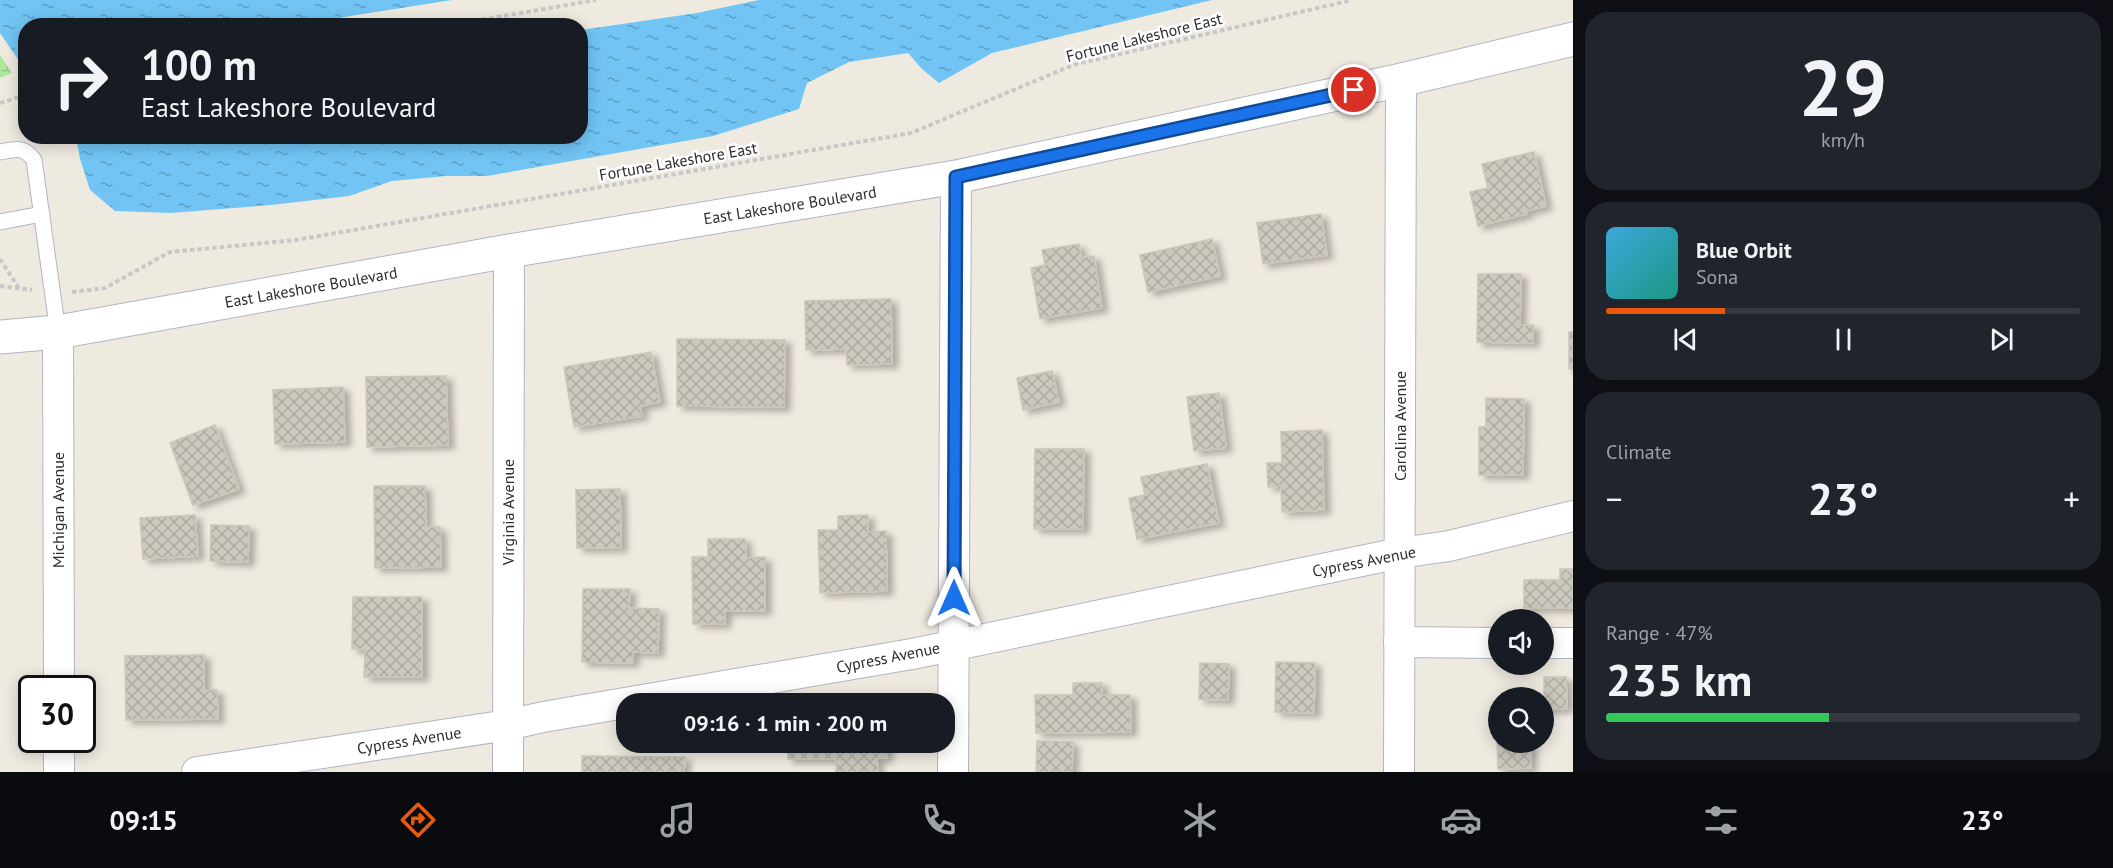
<!DOCTYPE html>
<meta charset="utf-8">
<style>
body{margin:0;font-family:"PT Sans",sans-serif;background:#20242c;color:#f1f3f6;height:100vh;display:flex;flex-direction:column;font-size:22px;white-space:nowrap}
*{box-sizing:border-box;margin:0}
p{font-size:20px;color:#9ea1a6}
.icon{flex:none;width:33px;height:33px;fill:none;stroke:currentColor;stroke-width:2;stroke-linecap:round;stroke-linejoin:round}
.map{position:relative;flex:1;overflow:hidden}
.details{display:flex;flex-direction:column;gap:12px;padding:12px;background:#0d0f14;width:540px}
.details>*{flex:none}
.guide{position:absolute;left:18px;top:18px;width:570px;height:126px;border-radius:24px;box-shadow:0 3px 15px #0003;background:#171b24;color:#f1f3f6;overflow:hidden}
.tools{position:absolute;left:1488px;top:609px;display:grid;gap:12px}
.tools a{display:grid;place-items:center;width:66px;height:66px;border-radius:50%;background:#171b24;box-shadow:0 3px 15px #0003;font-size:30px}
.speed{position:absolute;left:18px;top:675px;display:flex;gap:12px;font-size:30px;font-weight:700;text-align:center}
.speed>*{display:grid;place-content:center;width:78px;height:78px;border-radius:50%;background:#171b24;box-shadow:0 3px 15px #0003;line-height:1}
.speed .limit{border:3px solid #111;border-radius:9px;background:#fff;color:#111}
.pin{position:absolute;display:grid;place-items:center;width:51px;height:51px;color:#fff;margin:-26px;border:3px solid #fff;border-radius:50%;box-shadow:0 2px 6px #0007}
.me{position:absolute;width:66px;margin:-33px;rotate:0deg;stroke-linejoin:round;filter:drop-shadow(0 0 4px #0008)}
.turn{display:flex;align-items:center;gap:21px;height:126px;padding:0 24px;font-size:27px}
.turn .icon{width:78px;height:78px;stroke-width:2.5}
.turn b{display:block;font-size:42px;line-height:51px}
.big{font-size:45px;font-weight:700;line-height:1.1}
.details .card{flex:1;display:flex;flex-direction:column;justify-content:center;gap:9px;min-width:0;padding:0 21px;border-radius:24px;background:#20242c}
.details .dial{align-items:center;gap:0}
.dial b{font-size:78px;line-height:1}
.song{display:flex;align-items:center;gap:18px}
.cover{width:72px;height:72px;border-radius:9px;background:linear-gradient(135deg,hsl(200 70% 55%),hsl(170 70% 35%))}
.played{height:6px;border-radius:3px;background:linear-gradient(90deg,#ea580c 25%,#363941 25%)}
.keys{display:flex;justify-content:space-around;direction:ltr}
.heat{display:flex;justify-content:space-between;align-items:center;font-size:33px;direction:ltr}
.charge{height:9px;border-radius:4px;background:linear-gradient(90deg,#34c759 47%,#363941 0)}
.trip{position:absolute;left:616px;top:693px;width:339px;height:60px;border-radius:24px;background:#171b24;box-shadow:0 3px 15px #0003;font-weight:700;line-height:60px;text-align:center}
.dock{display:flex;height:96px;justify-content:space-around;align-items:center;background:#090b0e;color:#9ea1a6}
.dock .icon{width:42px;height:42px}
.dock .current{color:#ea580c}
.dock b{font-size:27px;color:#f1f3f6}
main{display:flex;flex:1;min-height:0}
.map>svg:first-child{display:block}
.wetland{fill:url(#wetland-marsh)}
.water{fill:url(#water-ripples)}
.building{fill:url(#building-cross-hatch);stroke:#cbc6b9;stroke-width:1.5;filter:url(#shadow)}
.lines{fill:none;stroke-linecap:round;stroke-linejoin:round}
.service-casing{stroke:#b3b4c1;stroke-width:17}
.minor-casing{stroke:#b3b4c1;stroke-width:32}
.tertiary-casing{stroke:#b3b4c1;stroke-width:35}
.path{stroke:#c8c8c8;stroke-width:4;stroke-dasharray:4.5 3;stroke-linecap:butt}
.service{stroke:#fff;stroke-width:15}
.minor{stroke:#fff;stroke-width:30}
.tertiary{stroke:#fff;stroke-width:33}
.route-casing{stroke:#114b97;stroke-width:15}
.route{stroke:#1a73e8;stroke-width:10}
.labels{text-anchor:middle;dominant-baseline:central;stroke-width:5;stroke-linejoin:round;paint-order:stroke}
.street-label{font-size:16px;fill:#2d2d2d;stroke:#fff}
</style>
<main>
<div class="map">
<svg width="1573" height="772" viewBox="0 0 1573 772">
<defs>
<pattern id="wetland-marsh" width="20" height="14" patternUnits="userSpaceOnUse" patternTransform="scale(1.5)"><rect width="20" height="14" fill="#aee69b"/><path d="M1 5h8M5 5V1M11 12h8M15 12V8" fill="none" stroke="#96c686"/></pattern>
<pattern id="water-ripples" width="26" height="14" patternUnits="userSpaceOnUse" patternTransform="scale(1.5)"><rect width="26" height="14" fill="#71c4f3"/><path d="M2 4q2-2 4 0t4 0M15 11q2-2 4 0t4 0" fill="none" stroke="#5da0c5"/></pattern>
<pattern id="building-cross-hatch" width="8" height="8" patternUnits="userSpaceOnUse" patternTransform="scale(1.5)"><rect width="8" height="8" fill="#cbc8be"/><path d="M0 0l8 8M0 8l8-8" fill="none" stroke="#afaca4"/></pattern>
<filter id="shadow"><feDropShadow dx="6" dy="4" stdDeviation="3" flood-color="#0004"/></filter>
</defs>
<rect width="100%" height="100%" fill="#efeae0"/>
<path class="wetland" d="M 0,55 L 12,73 L 0,78 Z"/>
<g class="water">
<path d="M 0,0 L 452,0 L 293,25 L 26,26 L 24,68 L 0,33 Z"/>
<path d="M 759,0 L 1212,0 L 992,53 L 939,83 L 922,69 L 908,53 L 849,62 L 807,83 L 799,109 L 713,136 L 487,176 L 446,176 L 392,181 L 349,196 L 271,205 L 171,213 L 115,211 L 90,190 L 80,159 L 76,137 L 580,136 L 581,30 L 697,13 Z"/>
</g>
<g class="building">
<path d="M 1534,152 L 1546,206 L 1526,211 L 1527,214 L 1478,226 L 1470,192 L 1488,188 L 1482,164 Z"/>
<path d="M 1321,214 L 1327,255 L 1263,264 L 1257,223 Z"/>
<path d="M 1212,239 L 1220,276 L 1148,292 L 1140,255 Z"/>
<path d="M 1079,244 L 1081,258 L 1094,256 L 1102,308 L 1040,319 L 1031,268 L 1045,265 L 1042,250 Z"/>
<path d="M 1478,274 L 1521,274 L 1520,325 L 1533,325 L 1533,343 L 1477,342 Z"/>
<path d="M 891,299 L 892,364 L 847,365 L 846,349 L 806,350 L 805,301 Z"/>
<rect x="1569" y="332" width="4" height="37"/>
<path d="M 677,339 L 785,340 L 784,407 L 677,406 Z"/>
<path d="M 651,352 L 660,402 L 640,406 L 642,416 L 574,427 L 564,367 Z"/>
<path d="M 1052,371 L 1059,402 L 1023,410 L 1017,378 Z"/>
<path d="M 446,376 L 448,445 L 367,447 L 366,377 Z"/>
<path d="M 343,387 L 345,442 L 275,444 L 273,390 Z"/>
<path d="M 1219,393 L 1226,448 L 1194,451 L 1187,397 Z"/>
<path d="M 1486,398 L 1524,399 L 1523,475 L 1479,475 L 1479,427 L 1486,427 Z"/>
<path d="M 215,425 L 239,489 L 193,505 L 170,443 Z"/>
<path d="M 1322,430 L 1324,510 L 1282,512 L 1281,486 L 1268,487 L 1267,463 L 1282,463 L 1281,432 Z"/>
<path d="M 1035,449 L 1084,449 L 1083,529 L 1034,529 Z"/>
<path d="M 1207,464 L 1219,523 L 1137,539 L 1129,498 L 1145,495 L 1141,477 Z"/>
<path d="M 374,486 L 425,486 L 426,527 L 440,527 L 441,567 L 375,568 Z"/>
<path d="M 620,489 L 621,548 L 577,548 L 576,490 Z"/>
<path d="M 195,515 L 198,556 L 143,559 L 140,518 Z"/>
<path d="M 868,515 L 868,532 L 886,531 L 887,591 L 820,593 L 818,530 L 838,530 L 838,516 Z"/>
<path d="M 211,525 L 249,526 L 248,562 L 210,561 Z"/>
<path d="M 708,539 L 745,539 L 746,558 L 765,557 L 765,611 L 725,611 L 725,624 L 693,624 L 692,557 L 708,557 Z"/>
<path d="M 1560,569 L 1573,569 L 1573,608 L 1524,608 L 1524,580 L 1560,580 Z"/>
<path d="M 583,589 L 630,589 L 629,608 L 659,609 L 658,653 L 633,652 L 633,663 L 582,662 Z"/>
<path d="M 353,597 L 422,597 L 422,677 L 364,677 L 365,649 L 352,649 Z"/>
<path d="M 204,655 L 204,690 L 217,690 L 218,719 L 126,720 L 125,656 Z"/>
<path d="M 1276,662 L 1315,663 L 1314,713 L 1275,712 Z"/>
<path d="M 1200,663 L 1229,664 L 1228,700 L 1199,699 Z"/>
<path d="M 1544,677 L 1566,677 L 1567,709 L 1544,709 Z"/>
<path d="M 1073,683 L 1102,683 L 1102,695 L 1130,695 L 1131,732 L 1036,733 L 1035,695 L 1073,695 Z"/>
<path d="M 1496,707 L 1498,707 L 1498,742 L 1530,742 L 1531,768 L 1498,769 Z"/>
<path d="M 1037,741 L 1073,742 L 1072,772 L 1036,772 Z"/>
<path d="M 787,742 L 887,742 L 887,758 L 877,758 L 878,772 L 836,772 L 836,759 L 788,759 Z"/>
<path d="M 582,756 L 685,757 L 684,772 L 582,772 Z"/>
</g>
<g class="lines">
<g class="service-casing">
<g id="service">
<path d="M 0,152 C 16,149 24,146 34,160 L 58,332"/>
<path d="M 0,222 L 42,214"/>
</g>
</g>
<g class="minor-casing">
<g id="minor">
<path d="M 58,332 L 59,688"/>
<path d="M 1399,642 L 1498,643"/>
<path d="M 1544,643 L 1573,643"/>
<path d="M 59,740 L 59,772"/>
<path d="M 197,772 L 508,725 L 543,717 L 912,654 L 1400,553 L 1449,546 L 1573,516"/>
<path d="M 508,772 L 509,251"/>
<path d="M 953,772 L 956,177"/>
<path d="M 1399,772 L 1401,80"/>
</g>
</g>
<g class="tertiary-casing">
<path id="tertiary" d="M 0,337 L 58,332 L 509,251 L 956,177 L 1401,80 L 1573,39"/>
</g>
<g class="path">
<path d="M 445,26 L 596,0"/>
<path d="M 0,103 L 26,95"/>
<path d="M 0,259 L 19,288"/>
<path d="M 0,286 L 32,290"/>
<path d="M 72,292 L 105,288 L 170,252 L 296,240 L 911,133 L 1073,65 L 1352,0"/>
</g>
<use href="#service" class="service"/>
<use href="#minor" class="minor"/>
<use href="#tertiary" class="tertiary"/>
</g>
<g class="lines">
<g class="route-casing">
<path id="route" d="M 954,598 L 956,177 L 1354,90"/>
</g>
<use href="#route" class="route"/>
</g>
<g class="labels">
<g class="street-label">
<text transform="translate(1144 37) rotate(-14)">Fortune Lakeshore East</text>
<text transform="translate(678 161) rotate(-10)">Fortune Lakeshore East</text>
<text transform="translate(790 205) rotate(-9)">East Lakeshore Boulevard</text>
<text transform="translate(311 287) rotate(-10)">East Lakeshore Boulevard</text>
<text transform="translate(1400 426) rotate(-90)">Carolina Avenue</text>
<text transform="translate(58 510) rotate(-90)">Michigan Avenue</text>
<text transform="translate(508 512) rotate(-90)">Virginia Avenue</text>
<text transform="translate(1364 561) rotate(-11)">Cypress Avenue</text>
<text transform="translate(888 657) rotate(-11)">Cypress Avenue</text>
<text transform="translate(409 740) rotate(-9)">Cypress Avenue</text>
</g>
</g>
</svg>
<div class="tools">
<a><svg class="icon" aria-label="sound" viewBox="0 0 24 24"><path d="M4 9h4l5-4v14l-5-4H4zM17 9q2 3 0 6"/></svg></a>
<a><svg class="icon" aria-label="search" viewBox="0 0 24 24"><circle cx="10" cy="10" r="6"/><path d="M15 15l6 6"/></svg></a>
</div>
<div class="speed"><div class="limit">30</div></div>
<div class="pin" style="left:1354px;top:90px;background:#d93025"><svg class="icon" aria-label="arrive" viewBox="0 0 24 24"><path d="M6 21V4h12l-3 4 3 4H6"/></svg></div>
<svg class="me" style="left:954px;top:598px" viewBox="-20 -20 40 40"><path d="M0-17L14 15 0 8-14 15z" fill="#1a73e8" stroke="#fff" stroke-width="4"/></svg>
<div class="trip">09:16 · 1 min · 200 m</div>
<div class="guide">
<div class="turn"><svg class="icon" aria-label="right" viewBox="0 0 24 24"><path d="M7 20v-9h11M14 6l5 5-5 5"/></svg><div><b>100 m</b>East Lakeshore Boulevard</div></div>
</div>
</div>
<section class="details">
<div class="card dial"><b>29</b><p>km/h</p></div>
<div class="card">
<div class="song"><i class="cover"></i><div><b>Blue Orbit</b><p>Sona</p></div></div>
<div class="played"></div>
<div class="keys"><svg class="icon" aria-label="previous" viewBox="0 0 24 24"><path d="M18 5L8 12l10 7zM5 5v14"/></svg><svg class="icon" aria-label="pause" viewBox="0 0 24 24"><path d="M8 5v14M16 5v14"/></svg><svg class="icon" aria-label="next" viewBox="0 0 24 24"><path d="M6 5l10 7-10 7zM19 5v14"/></svg></div>
</div>
<div class="card"><p>Climate</p>
<div class="heat"><a>−</a><b class="big">23°</b><a>+</a></div>
</div>
<div class="card"><p>Range · 47%</p><b class="big">235 km</b><div class="charge"></div></div>
</section>
</main>
<nav class="dock">
<b>09:15</b>
<svg class="icon current" aria-label="directions" viewBox="0 0 24 24"><path d="M12 3l9 9-9 9-9-9zM9 14v-3h6M13 9l2 2-2 2"/></svg>
<svg class="icon" aria-label="music" viewBox="0 0 24 24"><path d="M9 18V5l10-2v13"/><circle cx="6" cy="18" r="3"/><circle cx="16" cy="16" r="3"/></svg>
<svg class="icon" aria-label="phone" viewBox="0 0 24 24"><path d="M5 4h4l2 5-3 2q2 4 5 5l2-3 5 2v4C11 20 4 13 5 4z"/></svg>
<svg class="icon" aria-label="climate" viewBox="0 0 24 24"><path d="M12 3v18M4 7l16 10M4 17L20 7"/></svg>
<svg class="icon" aria-label="car" viewBox="0 0 24 24"><path d="M5 17H2v-5l4-1 3-4h7l3 4 3 1v5h-3M9 17h6M6 11h13"/><circle cx="7" cy="17" r="2"/><circle cx="17" cy="17" r="2"/></svg>
<svg class="icon" aria-label="filters" viewBox="0 0 24 24"><path d="M4 7h16M4 17h16"/><circle cx="9" cy="7" r="2"/><circle cx="15" cy="17" r="2"/></svg>
<b>23°</b>
</nav>
